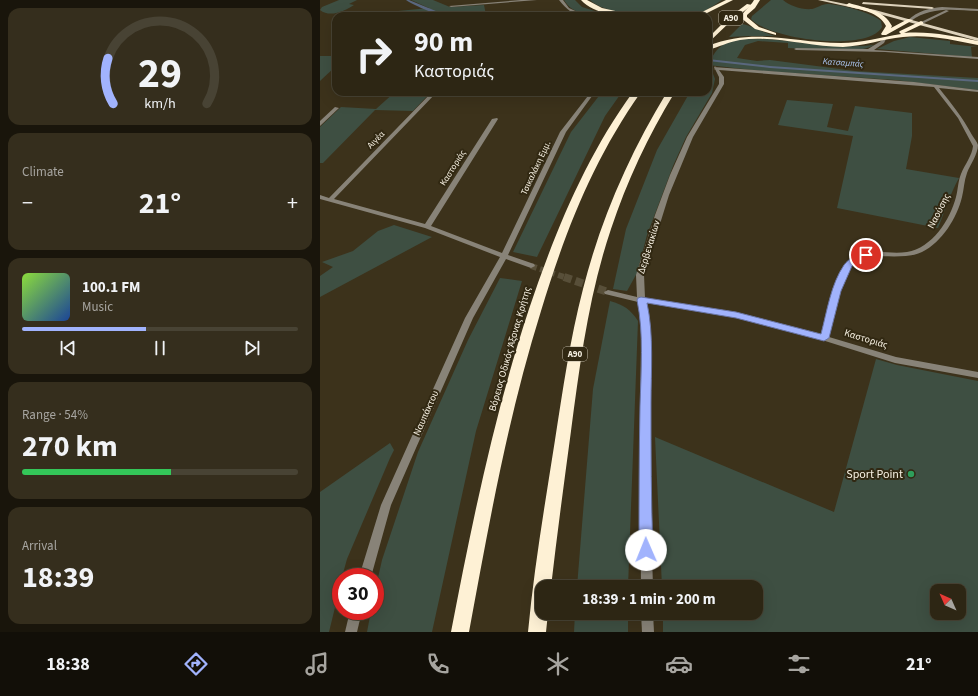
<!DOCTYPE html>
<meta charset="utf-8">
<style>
body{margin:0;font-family:"Source Sans 3",sans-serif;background:#352e1d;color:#f1f3f6;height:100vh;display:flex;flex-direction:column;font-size:15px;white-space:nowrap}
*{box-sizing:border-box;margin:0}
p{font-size:13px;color:#a7a5a0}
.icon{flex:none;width:22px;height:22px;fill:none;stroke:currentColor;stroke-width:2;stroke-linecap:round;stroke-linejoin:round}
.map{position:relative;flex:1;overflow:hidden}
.panel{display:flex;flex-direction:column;gap:8px;padding:8px;background:#19150b;width:320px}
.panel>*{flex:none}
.top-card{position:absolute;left:12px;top:12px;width:380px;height:84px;border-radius:12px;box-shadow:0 4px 16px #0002,0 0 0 1px #484334;background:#2d2614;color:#f1f3f6;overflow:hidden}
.needle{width:26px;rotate:315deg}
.fabs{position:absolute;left:610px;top:584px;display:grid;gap:8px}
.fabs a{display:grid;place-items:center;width:36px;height:36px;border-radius:8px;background:#2d2614;box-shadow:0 4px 16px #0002,0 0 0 1px #484334;font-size:20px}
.speed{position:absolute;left:12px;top:568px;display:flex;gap:8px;font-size:20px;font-weight:700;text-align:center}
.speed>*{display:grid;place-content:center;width:52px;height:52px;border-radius:50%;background:#2d2614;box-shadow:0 4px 16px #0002,0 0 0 1px #484334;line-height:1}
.speed .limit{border:6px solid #d22;background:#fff;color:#111}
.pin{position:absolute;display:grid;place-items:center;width:34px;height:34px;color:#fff;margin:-17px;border:2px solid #fff;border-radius:50%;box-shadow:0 1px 4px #0007}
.me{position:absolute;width:44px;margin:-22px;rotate:359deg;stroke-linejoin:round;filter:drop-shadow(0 0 3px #0008)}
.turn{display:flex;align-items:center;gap:14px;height:84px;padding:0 16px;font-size:18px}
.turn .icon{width:52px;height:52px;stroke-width:2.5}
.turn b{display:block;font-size:28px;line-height:34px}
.big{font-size:30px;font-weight:700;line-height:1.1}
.panel .tile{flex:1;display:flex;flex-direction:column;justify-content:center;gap:6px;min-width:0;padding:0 14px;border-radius:12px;background:#352e1d}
.panel .dial{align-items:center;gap:0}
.dial svg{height:104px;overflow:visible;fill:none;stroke:#484334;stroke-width:7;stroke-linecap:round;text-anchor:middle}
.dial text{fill:#f1f3f6;stroke:none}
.song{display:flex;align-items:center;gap:12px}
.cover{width:48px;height:48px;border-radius:6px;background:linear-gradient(135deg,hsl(90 70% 55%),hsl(220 70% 35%))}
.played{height:4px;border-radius:2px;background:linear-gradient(90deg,#a1b3fd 45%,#484334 45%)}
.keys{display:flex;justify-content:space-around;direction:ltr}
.heat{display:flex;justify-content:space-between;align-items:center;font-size:22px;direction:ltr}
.charge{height:6px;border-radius:3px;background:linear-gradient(90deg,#34c759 54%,#484334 0)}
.trip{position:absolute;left:215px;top:580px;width:228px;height:40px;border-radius:12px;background:#2d2614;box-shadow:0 4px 16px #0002,0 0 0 1px #484334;font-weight:700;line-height:40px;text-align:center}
.menu{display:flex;height:64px;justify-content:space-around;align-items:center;background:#120f08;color:#a7a5a0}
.menu .icon{width:28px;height:28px}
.menu .active{color:#a1b3fd}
.menu b{font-size:18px;color:#f1f3f6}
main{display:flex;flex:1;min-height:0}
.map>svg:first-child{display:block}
.green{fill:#3e4f42;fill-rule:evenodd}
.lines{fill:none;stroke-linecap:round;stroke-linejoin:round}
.stream{fill:#5a687f;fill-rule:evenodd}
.minor-tunnel-far2{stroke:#584f39;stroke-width:4;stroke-dasharray:4 2;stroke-linecap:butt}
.minor-tunnel-far1{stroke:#584f39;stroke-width:6;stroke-dasharray:6 3.5;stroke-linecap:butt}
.minor-tunnel{stroke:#584f39;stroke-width:8;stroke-dasharray:8 4;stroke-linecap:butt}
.minor{fill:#888378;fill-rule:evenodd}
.tertiary{fill:#888378;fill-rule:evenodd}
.primary{fill:#ddd2bb;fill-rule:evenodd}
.motorway{fill:#fef1d5;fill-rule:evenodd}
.route{fill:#a1b3fd;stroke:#6974a4}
.leisure-dot{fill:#2e9e5b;stroke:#312812;stroke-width:1.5}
.labels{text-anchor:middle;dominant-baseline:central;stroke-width:4;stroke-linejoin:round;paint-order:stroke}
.shield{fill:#312812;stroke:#bcb5a5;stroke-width:1}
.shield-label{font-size:9px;font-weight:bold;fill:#f8f2e4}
.far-water-label{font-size:9px;font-style:italic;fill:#b1cbf9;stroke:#312812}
.far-street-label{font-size:9px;fill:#f8f2e4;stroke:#312812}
.street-label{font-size:10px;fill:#f8f2e4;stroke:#312812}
.near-poi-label{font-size:12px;fill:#f8f2e4;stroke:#312812;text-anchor:end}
</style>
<main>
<section class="panel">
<div class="tile dial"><svg viewBox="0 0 100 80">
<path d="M14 69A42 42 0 1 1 86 69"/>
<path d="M14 69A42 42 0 0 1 10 34" stroke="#a1b3fd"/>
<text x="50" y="56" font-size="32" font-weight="700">29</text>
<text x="50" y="72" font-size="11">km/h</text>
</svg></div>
<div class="tile"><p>Climate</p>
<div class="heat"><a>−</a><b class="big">21°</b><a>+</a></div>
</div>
<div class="tile">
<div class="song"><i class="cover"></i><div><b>100.1 FM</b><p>Music</p></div></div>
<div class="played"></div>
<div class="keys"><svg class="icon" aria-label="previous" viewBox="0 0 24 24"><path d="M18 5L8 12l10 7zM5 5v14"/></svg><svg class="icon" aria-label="pause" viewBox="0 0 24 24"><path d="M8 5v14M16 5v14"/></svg><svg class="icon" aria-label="next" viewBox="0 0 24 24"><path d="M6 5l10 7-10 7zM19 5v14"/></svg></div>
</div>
<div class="tile"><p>Range · 54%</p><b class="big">270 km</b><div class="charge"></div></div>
<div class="tile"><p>Arrival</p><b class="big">18:39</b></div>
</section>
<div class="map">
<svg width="658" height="632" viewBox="0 0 658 632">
<rect width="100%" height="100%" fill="#3c321b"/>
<g class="green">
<path d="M 19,0 L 37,0 L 29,4 L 34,5 C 25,11 10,18 0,10 L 2,7 Z"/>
<path d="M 91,0 L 113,0 L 130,7 L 164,5 L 166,15 L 164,16 L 91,16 L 76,14 L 78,11 L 109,8 Z"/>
<path d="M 244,0 L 255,0 L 262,7 L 291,16 C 274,16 253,16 244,0 Z"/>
<path d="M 270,0 L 402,0 C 392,7 381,14 369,16 C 347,19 286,16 270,0 Z"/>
<path d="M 451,0 L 463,0 C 470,6 482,10 492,9 C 497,8 502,4 507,4 C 519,4 553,13 561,21 L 562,27 C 548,53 448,39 431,19 L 432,16 Z"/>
<path d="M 422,24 C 427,24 447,34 455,36 L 429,36 L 409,37 Z"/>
<path d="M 590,37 L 630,41 L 630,44 L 658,47 L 651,47 L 652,57 L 557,49 L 574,41 Z"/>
<path d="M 447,39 C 483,42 517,49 554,45 C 539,55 488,49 468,48 L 468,43 L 438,41 L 425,45 L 417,58 L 437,61 L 450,60 L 535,71 L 658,78 L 658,90 L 575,80 L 441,71 L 388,65 L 388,63 C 392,58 395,51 400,47 C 412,37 432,39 447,39 Z"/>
<path d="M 0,56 L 16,56 L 16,66 L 0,81 Z"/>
<path d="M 388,71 L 392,71 L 395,79 L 392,93 L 366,137 L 353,166 L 327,235 L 317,273 L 307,291 L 293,289 L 306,229 L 337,150 L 370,92 L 388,92 Z"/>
<path d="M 75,92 L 111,92 L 93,111 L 55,110 L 3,163 L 0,163 L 0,127 L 21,107 L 56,109 Z"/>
<path d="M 282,92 L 302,92 L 285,116 L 217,257 L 193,252 L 251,132 Z"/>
<path d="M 467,100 L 513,104 L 507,127 L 528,131 L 535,106 L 592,113 L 592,136 L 586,169 L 639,178 C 630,194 625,211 618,228 L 517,208 L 533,136 L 458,125 Z"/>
<path d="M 74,225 L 112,237 L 0,297 L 0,276 L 13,267 L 2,262 L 33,251 L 58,231 Z"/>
<path d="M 180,278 L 202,281 L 156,431 L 112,632 L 47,632 L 51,611 L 55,611 L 55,591 L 62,560 L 98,452 L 148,340 Z"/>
<path d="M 290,301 C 304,305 310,309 318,321 L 308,587 L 257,587 L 273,389 Z"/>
<path d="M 556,359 L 577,365 L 658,381 L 658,632 L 343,632 L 343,613 L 436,613 L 436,587 L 342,587 L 335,437 L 514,512 ZM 617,591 L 639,591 L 639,613 L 617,613 Z"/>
<path d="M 70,443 L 74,450 L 70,458 L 27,559 L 22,577 L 21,577 L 21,583 L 9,632 L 0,632 L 0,492 Z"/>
<path d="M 255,613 L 308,613 L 308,632 L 254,632 Z"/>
</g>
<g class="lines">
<g class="stream">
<path d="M 86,0 L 89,0 L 128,16 C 118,16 95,6 86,0 Z"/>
<path d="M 388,59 L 450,66 L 658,80 L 658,82 L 450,68 L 388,61 Z"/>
</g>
<path class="minor-tunnel-far2" d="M 388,67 L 396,68"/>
<path class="minor-tunnel-far1" d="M 211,266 L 247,278"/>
<path class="minor-tunnel" d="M 244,277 L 288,292"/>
<g class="minor">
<path d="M 201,0 L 217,0 L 131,7 L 129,6 Z"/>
<path d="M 239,0 L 243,0 L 249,8 L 266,16 C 254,16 246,9 239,0 Z"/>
<path d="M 563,38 L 566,39 L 564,43 L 554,50 L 658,57 L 658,59 L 565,52 L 476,50 L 474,49 L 476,48 L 548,49 L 561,41 Z"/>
<path d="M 394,67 L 594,82 L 658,90 L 658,92 L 619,88 C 631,103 643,118 652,135 C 654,138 657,142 658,145 C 658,154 650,165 647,173 C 644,181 644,189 642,197 C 637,218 622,242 602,252 C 581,262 549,250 534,263 C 523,273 513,320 509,337 L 576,357 L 658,372 L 658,378 L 575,363 L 502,340 L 416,317 L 326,303 L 330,335 L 330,488 L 333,587 L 321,587 L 320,488 L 321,327 L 318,302 L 285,294 L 284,292 L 288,290 L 317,297 L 316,275 L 335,215 L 350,175 L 367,137 L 399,84 L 399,77 ZM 399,70 L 614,87 L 638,118 L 653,146 C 652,156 645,164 641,174 C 638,181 638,190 636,197 C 630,220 612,248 587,252 C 569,255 547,247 530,259 C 516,270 506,316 501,334 L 416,312 L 325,298 L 324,275 L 349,195 L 373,137 L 404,84 L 404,77 Z"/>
<path d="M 112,92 L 117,92 L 14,199 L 105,224 L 172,119 L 177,118 L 178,119 L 111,226 L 182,253 L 240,132 L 271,92 L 275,92 L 246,132 L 188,255 L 214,264 L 215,266 L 211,268 L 186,259 L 153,318 L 71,505 L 51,577 L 39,577 L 61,505 L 145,318 L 180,257 L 105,228 L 0,199 L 0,195 L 9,198 Z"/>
<path d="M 15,107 L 19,108 L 0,126 L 0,121 Z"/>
<path d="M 30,611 L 42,611 L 37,632 L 25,632 Z"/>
<path d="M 321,613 L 333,613 L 334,632 L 322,632 Z"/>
</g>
<g class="tertiary">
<path d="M 622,7 L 658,9 L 658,11 C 634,10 611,6 591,21 L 588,20 C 598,11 609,8 622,7 Z"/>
<path d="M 626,10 L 629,11 L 602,24 L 599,23 Z"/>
</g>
<g class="primary">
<path d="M 498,0 L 506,0 L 555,10 L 658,38 L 658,41 L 552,12 Z"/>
<path d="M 543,2 L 612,7 L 614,8 L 612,9 L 542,4 Z"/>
</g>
<g class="motorway">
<path d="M 261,0 L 267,0 L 282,8 L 318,16 C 299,16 275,15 261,0 Z"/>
<path d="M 406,0 L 413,0 L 381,16 L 374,16 Z"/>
<path d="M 434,0 L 440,0 L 435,8 L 427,15 L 427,17 L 439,27 L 456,33 L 456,35 L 435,29 L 421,18 C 422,12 431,6 434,0 Z"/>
<path d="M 529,3 C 545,8 564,10 572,26 L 571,28 L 588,19 L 593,20 L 566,35 L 562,35 L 561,34 L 566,26 C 559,12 541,10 527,6 L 526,5 Z"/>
<path d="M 427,4 L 432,5 L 411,21 L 388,43 L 388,38 L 407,19 Z"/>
<path d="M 601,21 L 603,22 L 603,24 L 584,33 C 609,31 634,36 658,41 L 658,45 C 633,40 608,34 583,37 C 562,39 544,46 523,47 C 489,47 454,35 420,40 C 408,42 399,47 388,50 L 388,46 C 435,27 473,43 521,43 C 542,43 561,37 581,34 L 579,32 L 580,31 Z"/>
<path d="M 313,92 L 321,92 C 273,160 245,232 221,311 C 188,416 169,524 149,632 L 131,632 C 152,523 174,415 209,309 C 235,232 265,158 313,92 Z"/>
<path d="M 347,92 L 355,92 C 328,136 307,181 291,229 C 269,294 260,363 251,431 C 244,483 237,535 231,587 L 222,587 L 222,613 L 228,613 L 226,632 L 208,632 C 214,568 225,504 235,440 C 243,389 250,339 263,289 C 281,218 310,153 347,92 Z"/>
</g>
</g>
<path class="route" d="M 546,252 L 550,255 L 532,266 L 521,291 L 509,338 L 504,341 L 416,318 L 327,303 C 334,335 331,371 331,403 C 331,452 331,501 333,550 L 331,554 L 326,555 L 321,554 L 319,550 C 319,502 319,454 320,406 C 321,371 324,334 317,300 L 318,298 L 321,297 L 416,312 L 501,334 C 507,311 511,284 524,265 C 529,258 538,254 546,252 Z"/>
<circle class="leisure-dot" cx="591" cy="474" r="4"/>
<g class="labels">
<g class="shield">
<rect x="399" y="11" width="24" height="14" rx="3"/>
<rect x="243" y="347" width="24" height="14" rx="3"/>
</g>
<g class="shield-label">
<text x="411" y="18">Α90</text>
<text x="255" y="354">Α90</text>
</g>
<g class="far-water-label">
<text transform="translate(523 63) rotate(4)">Κατσαμπάς</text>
</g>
<g class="far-street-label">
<text transform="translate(56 140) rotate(-46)">Αιγέα</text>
<text transform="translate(133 168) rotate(-58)">Καστοριάς</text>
<text transform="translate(216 168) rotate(-65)">Τσικαλάκη Εμμ.</text>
</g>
<g class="street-label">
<text transform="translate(619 211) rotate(-63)">Ναούσης</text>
<text transform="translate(329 247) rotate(-73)">Δερβενακίων</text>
<text transform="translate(546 339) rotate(17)">Καστοριάς</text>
<text transform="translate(190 349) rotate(-74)">Βόρειος Οδικός Άξονας Κρήτης</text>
<text transform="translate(106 413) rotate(-66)">Ναυπάκτου</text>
</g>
<g class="near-poi-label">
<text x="583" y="474">Sport Point</text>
</g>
</g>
</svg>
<div class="fabs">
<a><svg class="needle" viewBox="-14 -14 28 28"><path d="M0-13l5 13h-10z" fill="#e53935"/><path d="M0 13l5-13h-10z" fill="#a7a5a0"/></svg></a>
</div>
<div class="speed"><div class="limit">30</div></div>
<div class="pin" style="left:546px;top:255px;background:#d93025"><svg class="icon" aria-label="arrive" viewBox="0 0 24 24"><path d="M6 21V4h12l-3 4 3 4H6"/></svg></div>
<svg class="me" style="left:326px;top:550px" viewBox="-20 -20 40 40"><circle r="19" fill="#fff"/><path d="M0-13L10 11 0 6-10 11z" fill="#a1b3fd"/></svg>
<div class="trip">18:39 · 1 min · 200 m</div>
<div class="top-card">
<div class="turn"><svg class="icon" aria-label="right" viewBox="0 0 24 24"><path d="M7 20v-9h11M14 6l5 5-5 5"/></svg><div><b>90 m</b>Καστοριάς</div></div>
</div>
</div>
</main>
<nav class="menu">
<b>18:38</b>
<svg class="icon active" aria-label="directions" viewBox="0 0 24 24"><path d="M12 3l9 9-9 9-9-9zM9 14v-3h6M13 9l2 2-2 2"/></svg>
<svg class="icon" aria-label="music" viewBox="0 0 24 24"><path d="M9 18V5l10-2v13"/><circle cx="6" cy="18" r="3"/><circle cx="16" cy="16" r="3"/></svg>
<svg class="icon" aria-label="phone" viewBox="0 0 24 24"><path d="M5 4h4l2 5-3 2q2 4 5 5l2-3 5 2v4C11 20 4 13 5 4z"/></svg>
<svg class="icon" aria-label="climate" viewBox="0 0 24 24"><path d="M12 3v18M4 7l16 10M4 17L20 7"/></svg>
<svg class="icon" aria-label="car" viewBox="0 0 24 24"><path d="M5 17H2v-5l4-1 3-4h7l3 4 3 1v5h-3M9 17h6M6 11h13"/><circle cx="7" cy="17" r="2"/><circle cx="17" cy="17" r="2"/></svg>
<svg class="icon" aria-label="filters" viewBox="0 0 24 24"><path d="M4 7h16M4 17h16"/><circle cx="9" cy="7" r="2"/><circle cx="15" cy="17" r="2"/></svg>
<b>21°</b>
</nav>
